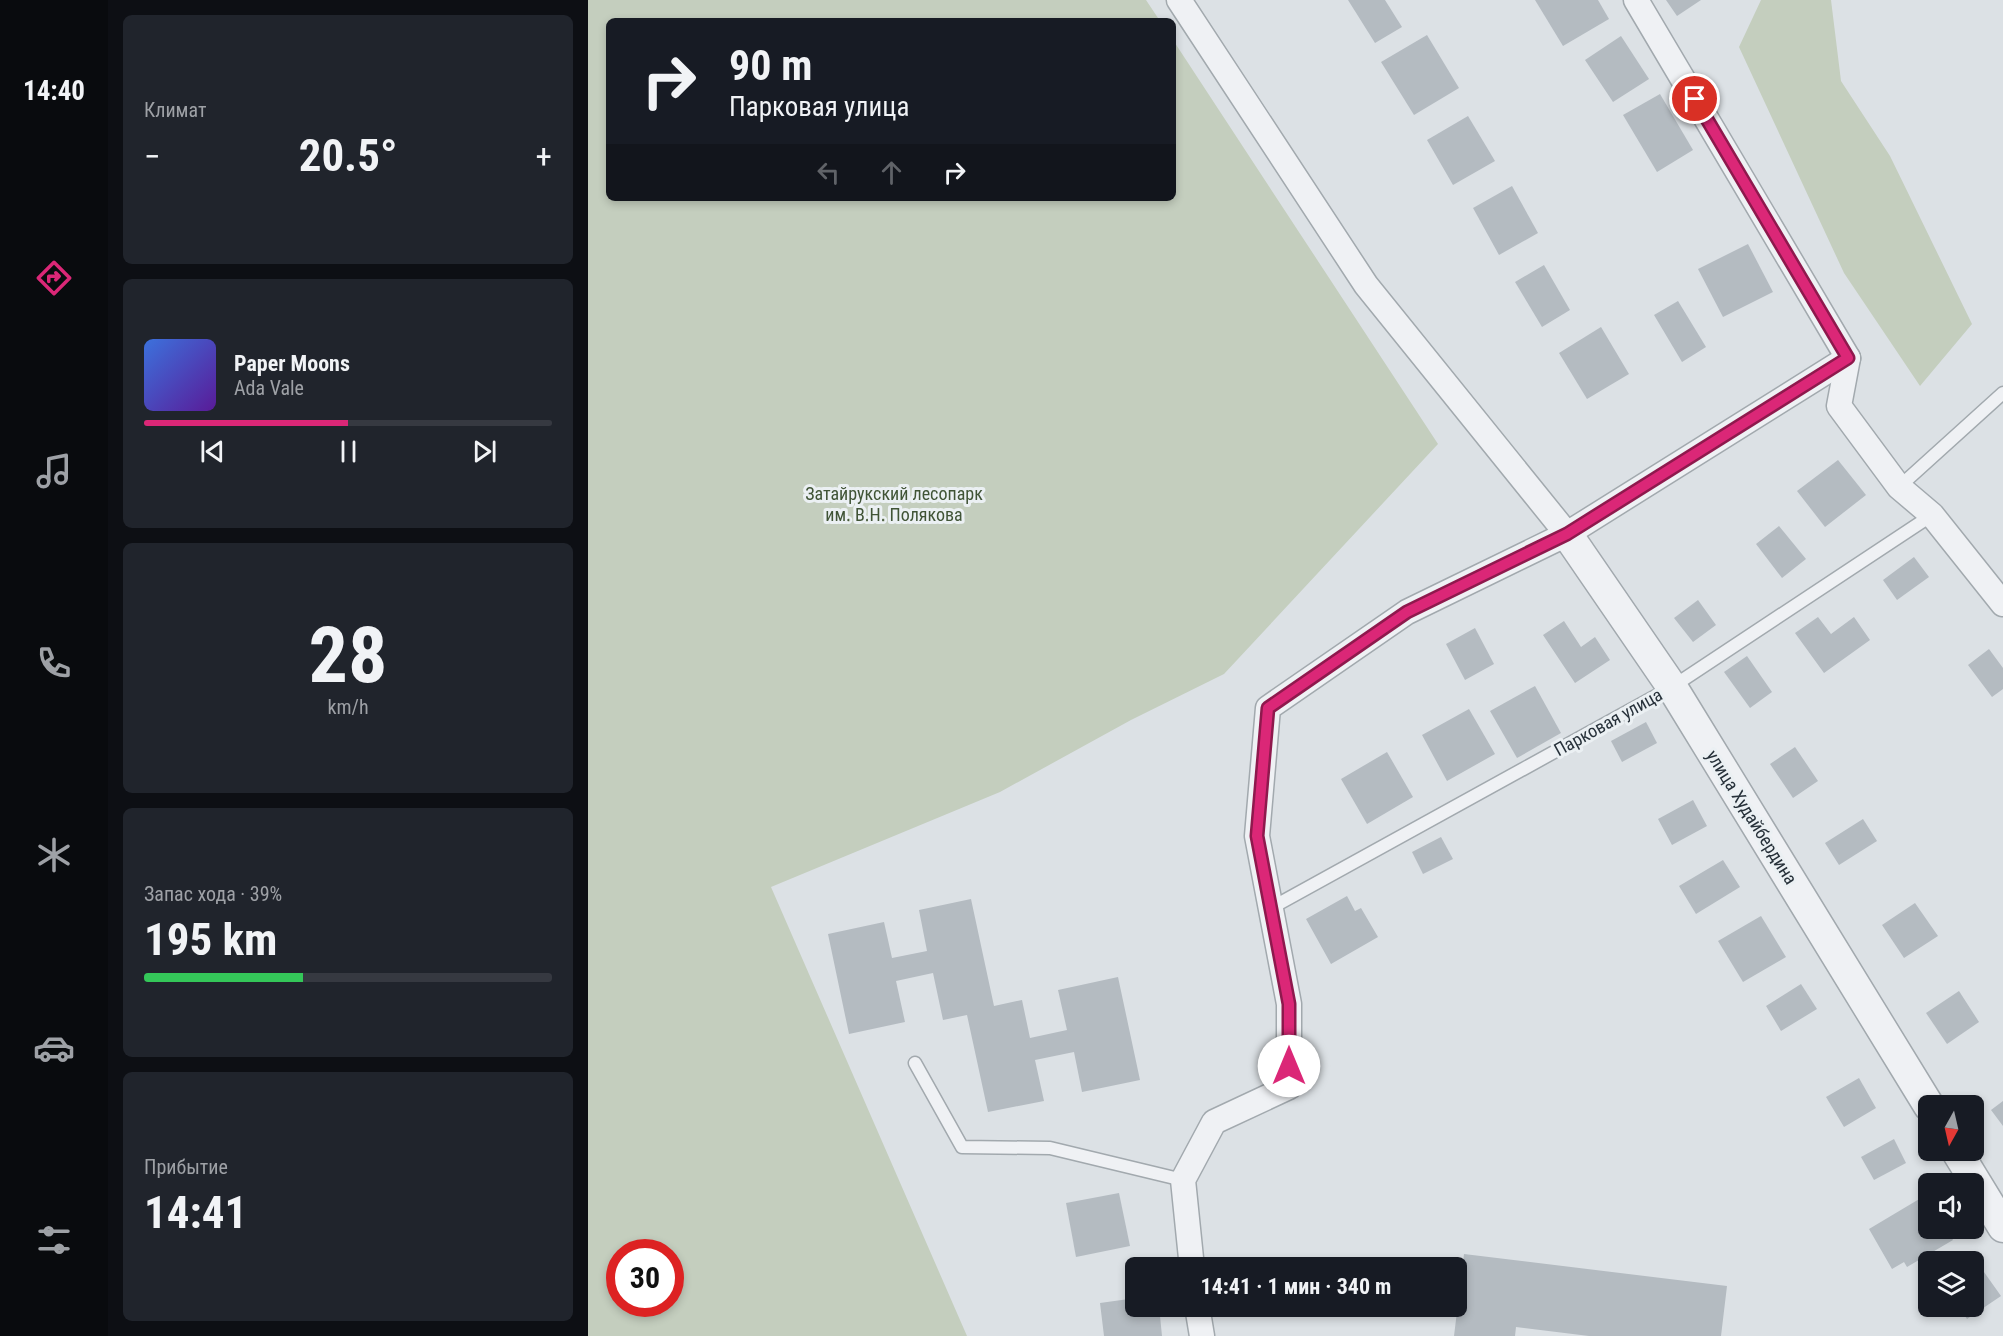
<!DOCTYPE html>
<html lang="ru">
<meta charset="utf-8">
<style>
body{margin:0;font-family:"Roboto Condensed",sans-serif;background:#20242c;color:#f1f3f6;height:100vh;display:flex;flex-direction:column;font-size:22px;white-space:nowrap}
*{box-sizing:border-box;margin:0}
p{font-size:20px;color:#9ea1a6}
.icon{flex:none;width:33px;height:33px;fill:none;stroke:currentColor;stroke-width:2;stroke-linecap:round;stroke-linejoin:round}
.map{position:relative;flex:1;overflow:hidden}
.details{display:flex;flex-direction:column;gap:15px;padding:15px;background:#0d0f14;width:480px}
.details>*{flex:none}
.hud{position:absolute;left:18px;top:18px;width:570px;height:183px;border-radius:9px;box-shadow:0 3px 9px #0003;background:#171b24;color:#f1f3f6;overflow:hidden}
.needle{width:39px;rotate:188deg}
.fabs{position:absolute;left:1330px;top:1095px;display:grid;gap:12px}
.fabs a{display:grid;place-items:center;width:66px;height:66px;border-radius:9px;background:#171b24;box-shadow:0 3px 9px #0003;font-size:30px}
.speed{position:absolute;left:18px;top:1239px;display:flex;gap:12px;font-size:30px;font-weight:700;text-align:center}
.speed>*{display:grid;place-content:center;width:78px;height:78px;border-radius:50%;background:#171b24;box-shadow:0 3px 9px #0003;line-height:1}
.speed .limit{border:9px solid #d22;background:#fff;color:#111}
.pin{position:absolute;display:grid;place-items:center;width:51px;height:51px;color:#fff;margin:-26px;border:3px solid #fff;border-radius:50%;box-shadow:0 2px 6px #0007}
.me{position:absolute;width:66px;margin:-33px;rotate:0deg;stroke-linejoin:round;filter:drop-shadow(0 0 4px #0008)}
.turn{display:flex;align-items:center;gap:21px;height:126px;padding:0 24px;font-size:27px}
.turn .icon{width:78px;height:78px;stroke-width:2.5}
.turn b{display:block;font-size:42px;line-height:51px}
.lanes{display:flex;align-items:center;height:57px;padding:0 24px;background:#0003;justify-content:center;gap:30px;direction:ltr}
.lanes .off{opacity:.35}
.big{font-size:45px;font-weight:700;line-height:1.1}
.details .widget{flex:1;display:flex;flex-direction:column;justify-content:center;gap:9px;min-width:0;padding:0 21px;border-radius:9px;background:#20242c}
.details .dial{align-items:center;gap:0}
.dial b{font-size:78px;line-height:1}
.song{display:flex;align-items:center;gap:18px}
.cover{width:72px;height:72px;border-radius:9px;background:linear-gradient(135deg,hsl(220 70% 55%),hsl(270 70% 35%))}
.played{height:6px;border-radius:3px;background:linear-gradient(90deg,#db2777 50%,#363941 50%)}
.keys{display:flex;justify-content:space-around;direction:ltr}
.heat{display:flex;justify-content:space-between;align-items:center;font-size:33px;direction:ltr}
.charge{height:9px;border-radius:4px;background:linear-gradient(90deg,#34c759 39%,#363941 0)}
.trip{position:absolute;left:537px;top:1257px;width:342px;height:60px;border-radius:9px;background:#171b24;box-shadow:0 3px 9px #0003;font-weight:700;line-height:60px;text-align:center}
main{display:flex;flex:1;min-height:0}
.tab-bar{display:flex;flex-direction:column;width:108px;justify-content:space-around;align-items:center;background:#090b0e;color:#9ea1a6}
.tab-bar .icon{width:42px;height:42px}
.tab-bar .current{color:#db2777}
.tab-bar b{font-size:27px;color:#f1f3f6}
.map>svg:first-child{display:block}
.green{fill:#c4cebe;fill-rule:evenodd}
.building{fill:#b4bbc1}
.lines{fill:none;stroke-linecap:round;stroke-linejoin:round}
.service-casing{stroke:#a2a9ae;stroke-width:15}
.minor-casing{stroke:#a2a9ae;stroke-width:27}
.tertiary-casing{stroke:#a2a9ae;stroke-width:33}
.service{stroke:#eff1f4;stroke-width:12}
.minor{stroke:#eff1f4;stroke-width:24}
.tertiary{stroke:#eff1f4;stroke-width:30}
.route-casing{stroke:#8e194d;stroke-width:15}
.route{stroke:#db2777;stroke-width:10}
.labels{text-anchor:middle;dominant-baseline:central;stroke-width:6;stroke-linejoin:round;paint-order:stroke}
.park-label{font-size:18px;fill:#405436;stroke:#ebf0f3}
.street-label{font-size:18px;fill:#27313a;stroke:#ebf0f3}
</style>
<main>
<nav class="tab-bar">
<b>14:40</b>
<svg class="icon current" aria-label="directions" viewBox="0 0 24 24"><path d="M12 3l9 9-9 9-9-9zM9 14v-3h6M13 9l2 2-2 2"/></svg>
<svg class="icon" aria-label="music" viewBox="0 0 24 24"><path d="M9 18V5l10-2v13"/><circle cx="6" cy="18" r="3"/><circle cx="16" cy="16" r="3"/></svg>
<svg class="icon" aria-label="phone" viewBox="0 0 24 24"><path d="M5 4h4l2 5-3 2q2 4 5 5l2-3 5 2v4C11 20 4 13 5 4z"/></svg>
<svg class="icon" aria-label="climate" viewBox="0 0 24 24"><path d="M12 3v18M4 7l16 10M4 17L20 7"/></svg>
<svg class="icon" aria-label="car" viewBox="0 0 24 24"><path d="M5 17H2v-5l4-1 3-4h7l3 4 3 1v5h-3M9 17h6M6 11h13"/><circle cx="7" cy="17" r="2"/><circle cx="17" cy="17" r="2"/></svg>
<svg class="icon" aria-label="filters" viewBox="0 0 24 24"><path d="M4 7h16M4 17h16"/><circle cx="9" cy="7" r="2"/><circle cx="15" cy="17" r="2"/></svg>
</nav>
<section class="details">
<div class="widget"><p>Климат</p>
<div class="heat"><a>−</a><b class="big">20.5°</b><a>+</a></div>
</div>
<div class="widget">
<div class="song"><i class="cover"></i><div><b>Paper Moons</b><p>Ada Vale</p></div></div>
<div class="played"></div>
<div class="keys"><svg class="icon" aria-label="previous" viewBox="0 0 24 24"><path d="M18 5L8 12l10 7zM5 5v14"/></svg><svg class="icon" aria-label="pause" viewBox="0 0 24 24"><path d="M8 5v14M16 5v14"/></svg><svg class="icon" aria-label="next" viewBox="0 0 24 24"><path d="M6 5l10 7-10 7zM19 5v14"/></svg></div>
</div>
<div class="widget dial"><b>28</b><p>km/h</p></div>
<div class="widget"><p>Запас хода · 39%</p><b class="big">195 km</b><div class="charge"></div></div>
<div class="widget"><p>Прибытие</p><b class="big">14:41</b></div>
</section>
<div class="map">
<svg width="1415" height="1336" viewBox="0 0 1415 1336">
<rect width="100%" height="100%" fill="#dce1e5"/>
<g class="green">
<path d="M 0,0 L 558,0 L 572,21 L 21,21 L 21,198 L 585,198 L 585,40 L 850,444 L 636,674 L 543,720 L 412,792 L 183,887 L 379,1336 L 0,1336 ZM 32,1252 L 82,1252 L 82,1304 L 32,1304 Z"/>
<path d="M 1173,0 L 1243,0 L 1253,81 L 1302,156 L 1384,324 L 1332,386 L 1256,273 L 1151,47 Z"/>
</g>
<g class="building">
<path d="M 760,0 L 797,0 L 814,27 L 787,43 Z"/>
<path d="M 947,0 L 1010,0 L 1021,19 L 975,46 Z"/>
<path d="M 1078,0 L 1113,0 L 1089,16 Z"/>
<path d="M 839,35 L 871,88 L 826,115 L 793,62 Z"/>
<path d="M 1033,36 L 1061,79 L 1025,102 L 997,60 Z"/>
<path d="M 1072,94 L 1105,150 L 1069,172 L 1035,115 Z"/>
<path d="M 880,116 L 907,161 L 865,185 L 839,140 Z"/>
<path d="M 924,186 L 950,233 L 911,255 L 885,208 Z"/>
<path d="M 1160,244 L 1185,292 L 1135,317 L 1110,269 Z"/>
<path d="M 956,265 L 982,310 L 954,327 L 927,282 Z"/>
<path d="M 1090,301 L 1118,347 L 1094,362 L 1066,315 Z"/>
<path d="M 1013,327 L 1041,374 L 999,399 L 971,353 Z"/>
<path d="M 1250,460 L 1278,495 L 1237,527 L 1209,491 Z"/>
<path d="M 1191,526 L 1218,559 L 1194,578 L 1168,544 Z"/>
<path d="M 1326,557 L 1341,577 L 1309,600 L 1295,580 Z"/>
<path d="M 1110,600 L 1128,625 L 1105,642 L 1086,618 Z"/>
<path d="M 1230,617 L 1243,634 L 1266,617 L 1282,640 L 1236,673 L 1207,633 Z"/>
<path d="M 976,621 L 993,647 L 1007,637 L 1022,660 L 987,683 L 955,635 Z"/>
<path d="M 887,628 L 906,664 L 877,680 L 858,644 Z"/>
<path d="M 1401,649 L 1415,668 L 1415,689 L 1404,697 L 1380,665 Z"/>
<path d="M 1159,656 L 1184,692 L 1162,708 L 1136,672 Z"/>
<path d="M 947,686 L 973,733 L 929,758 L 902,711 Z"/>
<path d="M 881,709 L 907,754 L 859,781 L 834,735 Z"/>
<path d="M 1058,722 L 1069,743 L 1034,762 L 1023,741 Z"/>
<path d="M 1207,747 L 1230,781 L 1205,798 L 1182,764 Z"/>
<path d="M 799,752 L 825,797 L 779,824 L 753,779 Z"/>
<path d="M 1105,800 L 1119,826 L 1084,845 L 1070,819 Z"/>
<path d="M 1275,819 L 1289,841 L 1251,865 L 1237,843 Z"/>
<path d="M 853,837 L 865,859 L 835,874 L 824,852 Z"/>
<path d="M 1135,860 L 1152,887 L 1108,914 L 1091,886 Z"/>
<path d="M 759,896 L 767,911 L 773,908 L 790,937 L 743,964 L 718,919 Z"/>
<path d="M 383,899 L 406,1006 L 434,1000 L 442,1038 L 479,1030 L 470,990 L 530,977 L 552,1080 L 494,1092 L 486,1052 L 447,1060 L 456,1101 L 400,1112 L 379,1015 L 355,1020 L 345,973 L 308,981 L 317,1022 L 261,1034 L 240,934 L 296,922 L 304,958 L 339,951 L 331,910 Z"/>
<path d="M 1327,903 L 1350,936 L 1316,958 L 1294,925 Z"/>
<path d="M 1173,916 L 1198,957 L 1155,982 L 1130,941 Z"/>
<path d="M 1213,984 L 1229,1009 L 1193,1031 L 1178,1006 Z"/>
<path d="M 1371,991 L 1391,1022 L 1359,1044 L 1338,1013 Z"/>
<path d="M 1271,1078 L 1288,1108 L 1256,1127 L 1238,1097 Z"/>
<path d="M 1415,1101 L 1415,1126 L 1403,1110 Z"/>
<path d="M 1306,1139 L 1318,1163 L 1286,1180 L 1273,1157 Z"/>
<path d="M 531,1193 L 542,1246 L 488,1257 L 478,1203 Z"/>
<path d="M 1338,1195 L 1341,1200 L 1341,1228 L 1358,1228 L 1365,1240 L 1319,1267 L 1316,1262 L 1304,1269 L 1281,1229 Z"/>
<path d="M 876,1254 L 1139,1286 L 1133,1336 L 1001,1336 L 928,1327 L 927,1336 L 866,1336 Z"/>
<path d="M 1391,1265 L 1413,1296 L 1379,1319 L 1370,1306 L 1386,1306 L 1386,1269 Z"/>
<path d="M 548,1298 L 548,1306 L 571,1306 L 574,1336 L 516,1336 L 512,1303 Z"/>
</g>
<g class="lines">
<g class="service-casing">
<g id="service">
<path d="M 1311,487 L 1415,393"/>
<path d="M 683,908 L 1084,687 L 1344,515"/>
<path d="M 327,1063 L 374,1147 L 462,1148 L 595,1180"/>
</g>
</g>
<g class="minor-casing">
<g id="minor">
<path d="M 591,0 L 778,285 L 979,534"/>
<path d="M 1048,0 L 1260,358 L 1251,406 L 1311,487 L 1344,515 L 1415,604"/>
<path d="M 604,1268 L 595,1180 L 626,1122 L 701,1087 L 701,1004 L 669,836 L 680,708 L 819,612 L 979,534 L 1260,358"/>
<path d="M 609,1306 L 614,1336"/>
</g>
</g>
<g class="tertiary-casing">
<g id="tertiary">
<path d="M 979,534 L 1084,687 L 1341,1106"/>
<path d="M 1368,1150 L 1415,1227"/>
</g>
</g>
<use href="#service" class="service"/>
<use href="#minor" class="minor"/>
<use href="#tertiary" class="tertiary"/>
</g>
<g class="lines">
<g class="route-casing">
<path id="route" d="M 701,1066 L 701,1004 L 669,836 L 680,708 L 819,612 L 979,534 L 1260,358 L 1107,99"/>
</g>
<use href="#route" class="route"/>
</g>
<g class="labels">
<g class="park-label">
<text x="306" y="493">Затайрукский лесопарк<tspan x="306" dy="21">им. В.Н. Полякова</tspan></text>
</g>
<g class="street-label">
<text transform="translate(1020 722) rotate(-29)">Парковая улица</text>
<text transform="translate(1164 817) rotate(58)">улица Худайбердина</text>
</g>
</g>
</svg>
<div class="fabs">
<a><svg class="needle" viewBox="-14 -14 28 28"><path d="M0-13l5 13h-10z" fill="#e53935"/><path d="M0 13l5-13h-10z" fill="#9ea1a6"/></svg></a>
<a><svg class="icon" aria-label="sound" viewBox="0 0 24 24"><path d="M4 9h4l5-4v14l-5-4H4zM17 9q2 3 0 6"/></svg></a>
<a><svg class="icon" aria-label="layers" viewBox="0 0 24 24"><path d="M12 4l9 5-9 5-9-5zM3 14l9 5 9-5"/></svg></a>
</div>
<div class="speed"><div class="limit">30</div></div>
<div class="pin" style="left:1107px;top:99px;background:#d93025"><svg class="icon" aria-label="arrive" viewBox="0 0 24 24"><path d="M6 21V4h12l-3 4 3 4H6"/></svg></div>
<svg class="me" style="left:701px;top:1066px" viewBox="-20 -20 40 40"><circle r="19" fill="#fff"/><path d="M0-13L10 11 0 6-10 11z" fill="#db2777"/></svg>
<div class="trip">14:41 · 1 мин · 340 m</div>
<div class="hud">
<div class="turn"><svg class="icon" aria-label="right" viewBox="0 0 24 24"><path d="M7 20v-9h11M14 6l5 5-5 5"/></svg><div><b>90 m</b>Парковая улица</div></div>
<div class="lanes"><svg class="icon off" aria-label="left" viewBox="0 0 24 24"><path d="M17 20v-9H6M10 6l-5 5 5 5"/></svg><svg class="icon off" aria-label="ahead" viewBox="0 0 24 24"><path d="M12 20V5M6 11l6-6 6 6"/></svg><svg class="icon" aria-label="right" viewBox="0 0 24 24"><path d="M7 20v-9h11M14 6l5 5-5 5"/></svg></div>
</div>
</div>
</main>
